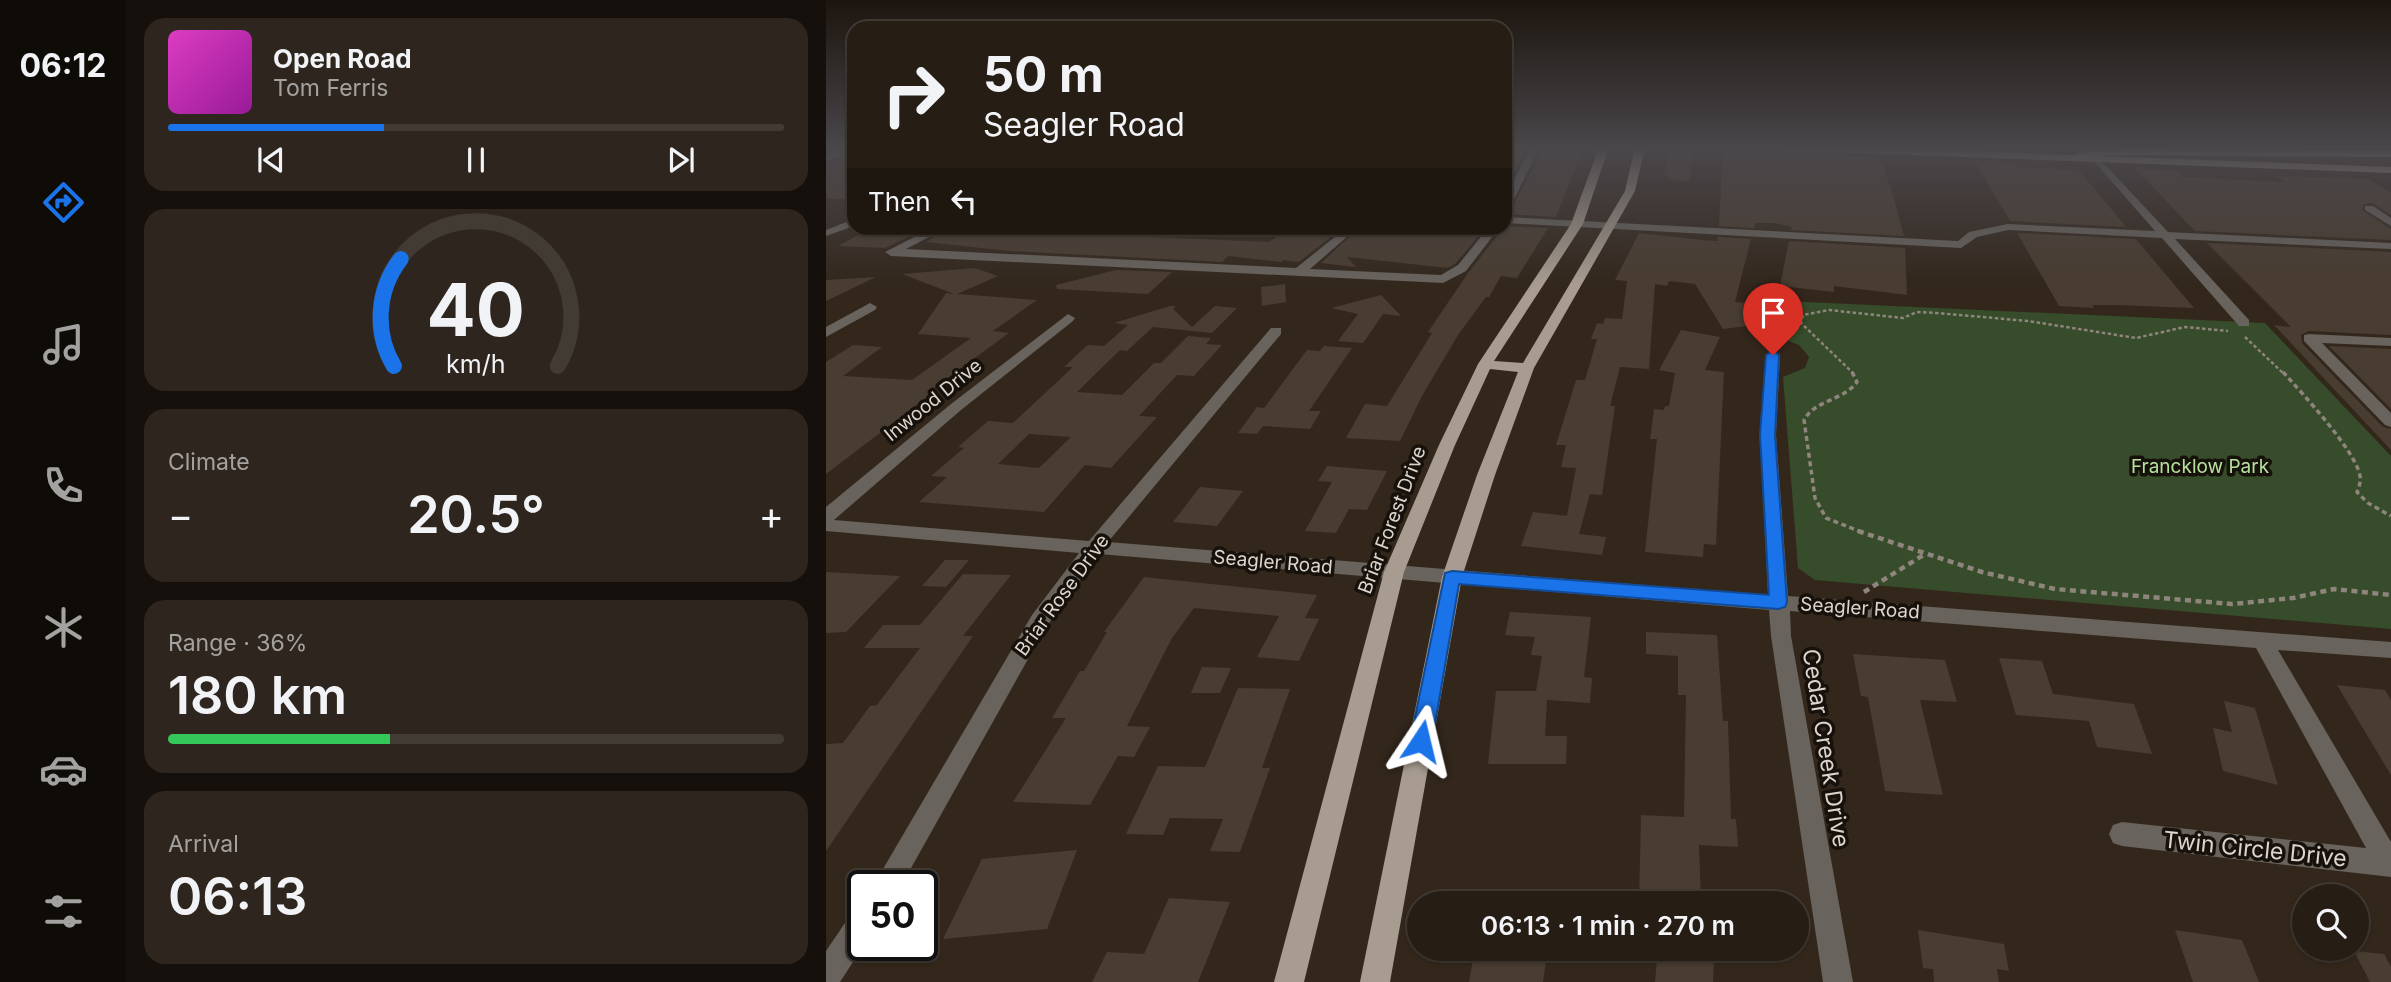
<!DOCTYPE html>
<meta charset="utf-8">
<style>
body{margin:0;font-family:Inter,sans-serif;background:#2e261e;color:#f1f3f6;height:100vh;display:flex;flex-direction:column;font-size:26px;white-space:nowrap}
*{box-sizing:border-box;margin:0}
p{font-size:23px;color:#a4a2a0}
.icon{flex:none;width:38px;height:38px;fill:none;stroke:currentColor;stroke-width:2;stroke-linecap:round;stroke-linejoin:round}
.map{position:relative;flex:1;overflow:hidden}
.sheet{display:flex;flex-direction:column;gap:18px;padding:18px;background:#15100c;width:700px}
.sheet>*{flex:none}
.guide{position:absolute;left:21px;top:21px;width:665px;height:214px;border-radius:21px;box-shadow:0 2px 5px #0004,0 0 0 2px #423b34;background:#261d15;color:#f1f3f6;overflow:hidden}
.buttons{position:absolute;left:1466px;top:884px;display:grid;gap:14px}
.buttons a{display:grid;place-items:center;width:77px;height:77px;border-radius:50%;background:#261d15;box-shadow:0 2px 5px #0004,0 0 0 2px #423b34;font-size:35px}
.speed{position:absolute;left:21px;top:870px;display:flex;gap:14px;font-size:35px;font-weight:700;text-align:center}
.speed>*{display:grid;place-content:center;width:91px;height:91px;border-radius:50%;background:#261d15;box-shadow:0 2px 5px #0004,0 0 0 2px #423b34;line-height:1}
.speed .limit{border:4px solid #111;border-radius:10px;background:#fff;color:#111}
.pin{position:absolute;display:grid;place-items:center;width:60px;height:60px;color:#fff;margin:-72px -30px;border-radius:50% 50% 50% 0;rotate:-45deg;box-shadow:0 0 7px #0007}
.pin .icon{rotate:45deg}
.me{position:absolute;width:77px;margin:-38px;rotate:10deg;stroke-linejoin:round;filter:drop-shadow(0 0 5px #0008)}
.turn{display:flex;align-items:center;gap:24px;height:147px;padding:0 21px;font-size:32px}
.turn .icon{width:91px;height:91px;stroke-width:2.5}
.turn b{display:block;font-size:49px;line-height:60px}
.then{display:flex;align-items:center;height:66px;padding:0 21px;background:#0003;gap:14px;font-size:26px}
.big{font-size:52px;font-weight:600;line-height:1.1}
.sheet .card{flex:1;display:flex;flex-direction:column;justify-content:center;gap:10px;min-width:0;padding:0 24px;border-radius:21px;background:#2e261e}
.sheet .dial{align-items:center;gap:0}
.dial svg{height:182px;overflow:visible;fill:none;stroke:#423b34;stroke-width:7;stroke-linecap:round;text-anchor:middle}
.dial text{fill:#f1f3f6;stroke:none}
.song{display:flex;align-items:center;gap:21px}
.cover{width:84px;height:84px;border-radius:10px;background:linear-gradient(135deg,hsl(310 70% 55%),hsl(300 70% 35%))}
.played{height:7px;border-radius:4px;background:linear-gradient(90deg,#1a73e8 35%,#423b34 35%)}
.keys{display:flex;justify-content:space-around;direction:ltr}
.heat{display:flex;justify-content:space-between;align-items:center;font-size:38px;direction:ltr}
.charge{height:10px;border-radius:5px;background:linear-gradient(90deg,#34c759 36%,#423b34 0)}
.trip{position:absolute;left:581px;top:891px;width:402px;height:70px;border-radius:35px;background:#261d15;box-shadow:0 2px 5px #0004,0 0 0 2px #423b34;font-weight:600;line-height:70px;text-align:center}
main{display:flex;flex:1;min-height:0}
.tab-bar{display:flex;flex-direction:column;width:126px;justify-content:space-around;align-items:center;background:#0f0c08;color:#a4a2a0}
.tab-bar .icon{width:49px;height:49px}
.tab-bar .current{color:#1a73e8}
.tab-bar b{font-size:32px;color:#f1f3f6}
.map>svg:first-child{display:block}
.green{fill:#364c2a}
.building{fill:#493c30;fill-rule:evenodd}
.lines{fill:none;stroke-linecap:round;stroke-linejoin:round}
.path-far2{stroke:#8f857c;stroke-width:2.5;stroke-dasharray:3.5 2.5;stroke-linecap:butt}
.path-far1{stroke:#8f857c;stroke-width:3.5;stroke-dasharray:5 3.5;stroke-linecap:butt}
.path{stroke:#8f857c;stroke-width:4.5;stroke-dasharray:6 4.5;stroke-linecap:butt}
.minor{fill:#68635d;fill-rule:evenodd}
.major{fill:#a79c8f;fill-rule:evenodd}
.highway{fill:#bfb2a2;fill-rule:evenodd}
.route{fill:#1a73e8;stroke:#114b97;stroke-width:2}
.labels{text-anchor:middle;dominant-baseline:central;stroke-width:7;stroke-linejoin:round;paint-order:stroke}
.street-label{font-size:19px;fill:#dcd4cd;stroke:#17110c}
.park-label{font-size:19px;fill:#b5e19d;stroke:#17110c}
.near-street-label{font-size:23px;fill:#dcd4cd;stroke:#17110c}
</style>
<main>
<nav class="tab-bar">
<b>06:12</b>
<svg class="icon current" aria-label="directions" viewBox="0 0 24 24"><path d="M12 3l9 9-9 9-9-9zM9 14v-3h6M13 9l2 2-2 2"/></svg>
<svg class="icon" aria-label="music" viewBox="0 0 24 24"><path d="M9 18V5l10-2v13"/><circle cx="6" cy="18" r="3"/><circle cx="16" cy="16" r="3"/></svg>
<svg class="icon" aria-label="phone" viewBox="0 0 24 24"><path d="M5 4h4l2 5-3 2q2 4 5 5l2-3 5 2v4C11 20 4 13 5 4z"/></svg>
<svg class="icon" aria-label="climate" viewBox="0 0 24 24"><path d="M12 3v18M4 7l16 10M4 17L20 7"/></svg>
<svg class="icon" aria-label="car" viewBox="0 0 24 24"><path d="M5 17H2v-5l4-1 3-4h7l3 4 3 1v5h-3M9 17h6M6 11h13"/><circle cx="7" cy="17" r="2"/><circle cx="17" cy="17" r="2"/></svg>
<svg class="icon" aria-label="filters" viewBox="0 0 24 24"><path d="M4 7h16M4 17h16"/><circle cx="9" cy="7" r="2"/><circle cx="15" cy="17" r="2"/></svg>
</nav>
<section class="sheet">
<div class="card">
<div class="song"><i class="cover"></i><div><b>Open Road</b><p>Tom Ferris</p></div></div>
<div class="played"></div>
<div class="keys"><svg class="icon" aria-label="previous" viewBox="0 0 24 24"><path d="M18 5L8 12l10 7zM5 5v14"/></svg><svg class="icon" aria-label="pause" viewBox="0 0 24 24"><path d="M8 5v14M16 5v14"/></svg><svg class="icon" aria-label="next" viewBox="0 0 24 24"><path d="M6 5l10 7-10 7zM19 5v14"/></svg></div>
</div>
<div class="card dial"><svg viewBox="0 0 100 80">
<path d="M14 69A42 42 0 1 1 86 69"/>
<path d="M14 69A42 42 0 0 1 17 22" stroke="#1a73e8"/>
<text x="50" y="56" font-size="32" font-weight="700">40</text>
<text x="50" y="72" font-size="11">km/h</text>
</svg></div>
<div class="card"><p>Climate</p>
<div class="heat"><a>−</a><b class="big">20.5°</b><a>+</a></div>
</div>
<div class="card"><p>Range · 36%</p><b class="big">180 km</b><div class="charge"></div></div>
<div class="card"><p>Arrival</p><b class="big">06:13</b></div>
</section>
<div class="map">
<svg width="1565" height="982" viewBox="0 0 1565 982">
<rect width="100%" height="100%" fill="#33271c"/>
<path class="green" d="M 958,301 L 1439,323 L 1565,456 L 1565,629 L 989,580 L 972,568 L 957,377 L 979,368 L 983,357 L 973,345 L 963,341 Z"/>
<g class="building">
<path d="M 718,147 L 758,147 L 730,217 L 679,214 L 686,208 Z"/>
<path d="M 679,148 L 701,149 L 679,191 Z"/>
<path d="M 843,151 L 867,152 L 864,181 L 842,180 L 843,175 L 838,175 Z"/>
<path d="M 897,151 L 1050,157 L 1052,163 L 1056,164 L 1066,192 L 1078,236 L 965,230 L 966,227 L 949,223 L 929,223 L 928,228 L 893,226 Z"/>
<path d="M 28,153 L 28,200 L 0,198 L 0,164 Z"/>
<path d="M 1148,160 L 1190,163 L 1193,167 L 1248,170 L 1255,173 L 1300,227 L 1184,221 Z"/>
<path d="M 1309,168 L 1351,171 L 1359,177 L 1458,182 L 1450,176 L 1543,179 L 1565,193 L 1565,215 L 1547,203 L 1537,204 L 1536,210 L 1565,229 L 1565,240 L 1369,231 Z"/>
<path d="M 679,226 L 722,228 L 691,278 L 675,276 L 663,297 L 660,297 L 632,335 L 596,396 L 574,441 L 520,438 L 539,404 L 561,406 L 606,333 L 602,332 L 642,273 Z"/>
<path d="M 45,228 L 101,228 L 59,248 L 12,246 Z"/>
<path d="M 122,228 L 443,242 L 465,228 L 516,228 L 473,262 L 456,260 L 456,262 L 402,256 L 396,262 L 184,251 L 100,242 Z"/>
<path d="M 533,228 L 659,228 L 630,263 L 622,268 L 521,257 L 530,267 L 495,263 Z"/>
<path d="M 813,233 L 876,240 L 892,241 L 892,237 L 925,239 L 909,302 L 922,303 L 937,324 L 897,329 L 869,284 L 843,281 L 841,286 L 829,284 L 823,369 L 794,367 L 784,406 L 789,406 L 776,495 L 764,494 L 753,534 L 780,537 L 776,555 L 695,546 L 707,512 L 741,516 L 750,468 L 735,467 L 740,445 L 730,445 L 750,380 L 759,380 L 771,339 L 765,339 L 771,323 L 777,324 L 779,318 L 796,319 L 801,281 L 789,280 Z"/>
<path d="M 1191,233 L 1310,239 L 1368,308 L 1290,305 L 1266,305 L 1268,308 L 1233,306 Z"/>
<path d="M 963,241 L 1079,248 L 1081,295 L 1008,286 L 1008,292 L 954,286 Z"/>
<path d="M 1381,243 L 1565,252 L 1565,335 L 1483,331 L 1475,335 L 1476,343 L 1557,427 L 1565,429 L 1565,450 L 1448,325 L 1465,327 Z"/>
<path d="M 149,268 L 172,276 L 131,294 L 211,300 L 167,331 L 183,333 L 105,390 L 109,391 L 0,474 L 0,362 L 27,345 L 56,347 L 17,376 L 86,380 L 145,338 L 92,334 L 120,293 L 128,294 L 76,274 Z"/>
<path d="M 290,270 L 346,272 L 322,294 L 231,289 L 230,285 Z"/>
<path d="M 50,277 L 0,301 L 0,280 Z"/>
<path d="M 459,284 L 460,302 L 436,306 L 435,287 Z"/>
<path d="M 555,295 L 575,316 L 557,314 L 537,343 L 512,341 L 532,314 L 505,308 Z"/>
<path d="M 344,306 L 350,306 L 347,309 L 366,327 L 389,306 L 411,308 L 386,333 L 327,327 L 301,351 L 294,350 L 251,392 L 296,395 L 328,363 L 335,363 L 362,336 L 385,338 L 380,344 L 396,345 L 368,376 L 351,375 L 313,416 L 331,417 L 285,468 L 259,465 L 218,512 L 93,502 L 121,477 L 105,476 L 138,448 L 132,447 L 162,421 L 187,423 L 247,367 L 238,367 L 256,350 L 262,345 L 278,346 L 302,325 L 288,323 ZM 203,434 L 245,437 L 213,468 L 172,464 Z"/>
<path d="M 855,330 L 894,337 L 879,370 L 898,372 L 890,545 L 878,544 L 877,557 L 819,552 L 831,439 L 824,439 L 828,409 L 838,410 L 839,406 L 843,406 L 849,373 L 833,370 Z"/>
<path d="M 498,346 L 526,348 L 483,411 L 495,411 L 484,429 L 437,426 L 431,434 L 412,433 L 431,407 L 438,408 L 481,350 L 494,351 Z"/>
<path d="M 1503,346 L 1565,349 L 1565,409 Z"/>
<path d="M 501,466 L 561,471 L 541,510 L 523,509 L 510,533 L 479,531 L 506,482 L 492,481 Z"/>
<path d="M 374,487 L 417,491 L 391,526 L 347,522 Z"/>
<path d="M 119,560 L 143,560 L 120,587 L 96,586 Z"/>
<path d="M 0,572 L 74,576 L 20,632 L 0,633 Z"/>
<path d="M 137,574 L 185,575 L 137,636 L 147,636 L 0,851 L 0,744 L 17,743 L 44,706 L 51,705 L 94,648 L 38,648 L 57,625 L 94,625 Z"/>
<path d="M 318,577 L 491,595 L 479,618 L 493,619 L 473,661 L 431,657 L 453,616 L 368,608 L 346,638 L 301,726 L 324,727 L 308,757 L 292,756 L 264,805 L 187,802 L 240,718 L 226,718 L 254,671 L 258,671 L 281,632 L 278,632 Z"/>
<path d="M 684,612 L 765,617 L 758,677 L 766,678 L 764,703 L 721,700 L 719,736 L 741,736 L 740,764 L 662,764 L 670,691 L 710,691 L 716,656 L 705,655 L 709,637 L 679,635 Z"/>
<path d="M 820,632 L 891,635 L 897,721 L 902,721 L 905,819 L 910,819 L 912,847 L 873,845 L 875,903 L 813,903 L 815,815 L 858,817 L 860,695 L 852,695 L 852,656 L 820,654 Z"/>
<path d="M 1027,654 L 1119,660 L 1131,702 L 1094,700 L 1117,795 L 1059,791 L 1042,697 L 1035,696 Z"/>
<path d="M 1173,658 L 1216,661 L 1227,694 L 1308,704 L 1326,754 L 1271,747 L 1263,721 L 1190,715 Z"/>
<path d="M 376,667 L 405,668 L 394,693 L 365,693 Z"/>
<path d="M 1511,685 L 1559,690 L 1565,700 L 1565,775 Z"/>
<path d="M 412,688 L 464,689 L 436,768 L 444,768 L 414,852 L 384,851 L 397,819 L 344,818 L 337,835 L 300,834 L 332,766 L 379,767 Z"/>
<path d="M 1398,701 L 1429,708 L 1452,785 L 1397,771 L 1387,728 L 1406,732 Z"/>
<path d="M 251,850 L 221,929 L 117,939 L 156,859 Z"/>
<path d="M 343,898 L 404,902 L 372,982 L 266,982 L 281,952 L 318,954 Z"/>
<path d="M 1092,930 L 1178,944 L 1183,971 L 1171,969 L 1173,982 L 1108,982 L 1107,969 L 1097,968 Z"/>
<path d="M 1349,930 L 1416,940 L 1433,982 L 1367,982 Z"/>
<path d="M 649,948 L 722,948 L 717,982 L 643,982 Z"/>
<path d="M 832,949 L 888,957 L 887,982 L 829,982 Z"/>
<path d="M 1528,951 L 1558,954 L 1565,967 L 1565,982 L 1544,982 Z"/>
</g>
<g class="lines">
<g class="path-far2">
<path d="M 1419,337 L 1458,374"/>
<path d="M 1028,374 L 975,323 L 977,315 L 1003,310 L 1077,318 L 1091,312 L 1111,313 L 1202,321 L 1310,338 L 1359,327 L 1402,331"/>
</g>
<g class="path-far1">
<path d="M 1026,372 L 1031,382 C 1017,401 990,399 978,420 L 989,498 L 1000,518 L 1038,533"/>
<path d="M 1457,372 C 1475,392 1530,451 1534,476 C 1535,482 1533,487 1531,492 L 1542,503 L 1565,516"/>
</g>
<g class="path">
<path d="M 1032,531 L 1156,572 L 1229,589 L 1406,604 L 1467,598 L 1508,589 L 1565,595"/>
<path d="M 1038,592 L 1099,554"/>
</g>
<g class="minor">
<path d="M 19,147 L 28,147 L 28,150 L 0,162 L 0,155 Z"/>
<path d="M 705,147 L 714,147 L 684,207 L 679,210 L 679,197 Z"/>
<path d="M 1270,155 L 1342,232 L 1565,243 L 1565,249 L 1349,239 L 1423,320 L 1423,326 L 1413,326 L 1336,238 L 1182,230 L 1151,237 L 1135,248 L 679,223 L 679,217 L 1132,241 L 1143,232 L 1182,224 L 1329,231 L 1267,160 L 1267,156 Z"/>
<path d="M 1539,206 L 1547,206 L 1565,218 L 1565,226 L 1539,210 Z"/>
<path d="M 28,219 L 28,226 L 0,236 L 0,230 Z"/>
<path d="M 106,228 L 120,228 L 80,249 L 470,268 L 520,228 L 531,228 L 484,269 L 615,275 L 632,265 L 662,228 L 673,228 L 640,271 L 617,283 L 65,256 L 59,252 Z"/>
<path d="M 332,228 L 440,230 L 444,228 L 457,228 L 442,237 L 337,232 L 333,231 Z"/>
<path d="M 44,303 L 51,307 L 49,310 L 0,337 L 0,327 Z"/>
<path d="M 242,314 L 249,318 L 247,321 L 135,410 L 8,520 L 263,541 L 445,328 L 455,328 L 455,334 L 282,542 L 942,595 L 934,435 L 940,355 L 947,351 L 954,355 L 950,435 L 962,596 L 1565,642 L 1565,658 L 1452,650 L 1565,842 L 1565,877 L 1296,846 L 1287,843 L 1283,834 L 1287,825 L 1296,822 L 1540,848 L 1430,648 L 964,611 L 965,636 L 1027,982 L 997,982 L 945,636 L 943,610 L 273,554 L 220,627 L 75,886 L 47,886 L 206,615 L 253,553 L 0,531 L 0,507 L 125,404 Z"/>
<path d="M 1483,334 L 1565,338 L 1565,346 L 1496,343 L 1565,413 L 1565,427 L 1559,425 L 1478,341 L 1478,335 Z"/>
<path d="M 37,907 L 38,945 L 14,982 L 0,982 L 0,951 L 27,911 Z"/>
</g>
<g class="major">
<path d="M 773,147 L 783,147 L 757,224 L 668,361 L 697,363 L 799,191 L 809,147 L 819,147 L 809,191 L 708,368 L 669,475 L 636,577 L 564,982 L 534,982 L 616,577 L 651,475 L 692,372 L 664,369 L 629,445 L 578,572 L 478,982 L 448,982 L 558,572 L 613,445 L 652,364 L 745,224 Z"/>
<path d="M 949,147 L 1035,147 L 1565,167 L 1565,173 L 953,150 Z"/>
</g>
<path class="highway" d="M 1304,149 L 1565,151 L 1565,157 L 1304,155 L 1264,156 L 1249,160 L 1243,157 L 1263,150 Z"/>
</g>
<linearGradient id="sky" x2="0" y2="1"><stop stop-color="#1c150f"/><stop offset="0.52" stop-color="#4a474b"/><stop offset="1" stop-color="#4a474b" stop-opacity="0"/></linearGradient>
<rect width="1565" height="285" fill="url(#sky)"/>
<path class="route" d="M 947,351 L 953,355 L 949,435 L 961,602 L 959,607 L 952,609 L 633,584 L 606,741 L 602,747 L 595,750 L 587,747 L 584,741 L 619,573 L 626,571 L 943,595 L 934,435 L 940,355 Z"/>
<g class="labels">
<g class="street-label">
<text transform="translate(107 400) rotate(-39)">Inwood Drive</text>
<text transform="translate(566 520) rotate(-69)">Briar Forest Drive</text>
<text transform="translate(447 562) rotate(5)">Seagler Road</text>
<text transform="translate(236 595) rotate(-54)">Briar Rose Drive</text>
<text transform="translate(1034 608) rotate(4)">Seagler Road</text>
</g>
<g class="park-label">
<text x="1374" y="466">Francklow Park</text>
</g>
<g class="near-street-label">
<text transform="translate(1000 748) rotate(81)">Cedar Creek Drive</text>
<text transform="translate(1429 849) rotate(6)">Twin Circle Drive</text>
</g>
</g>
</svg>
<div class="buttons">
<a><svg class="icon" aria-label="search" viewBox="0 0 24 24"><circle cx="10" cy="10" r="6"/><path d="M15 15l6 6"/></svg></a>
</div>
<div class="speed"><div class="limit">50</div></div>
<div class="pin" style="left:947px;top:355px;background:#d93025"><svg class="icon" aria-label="arrive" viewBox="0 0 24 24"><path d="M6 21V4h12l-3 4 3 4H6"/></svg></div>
<svg class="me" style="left:595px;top:741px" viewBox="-20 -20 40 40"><path d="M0-17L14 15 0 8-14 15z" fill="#1a73e8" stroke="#fff" stroke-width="4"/></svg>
<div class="trip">06:13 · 1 min · 270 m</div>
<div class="guide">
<div class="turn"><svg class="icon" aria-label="right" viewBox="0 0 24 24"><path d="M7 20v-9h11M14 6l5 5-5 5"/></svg><div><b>50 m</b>Seagler Road</div></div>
<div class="then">Then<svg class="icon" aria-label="left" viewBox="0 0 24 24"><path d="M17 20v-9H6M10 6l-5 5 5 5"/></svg></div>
</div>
</div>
</main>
